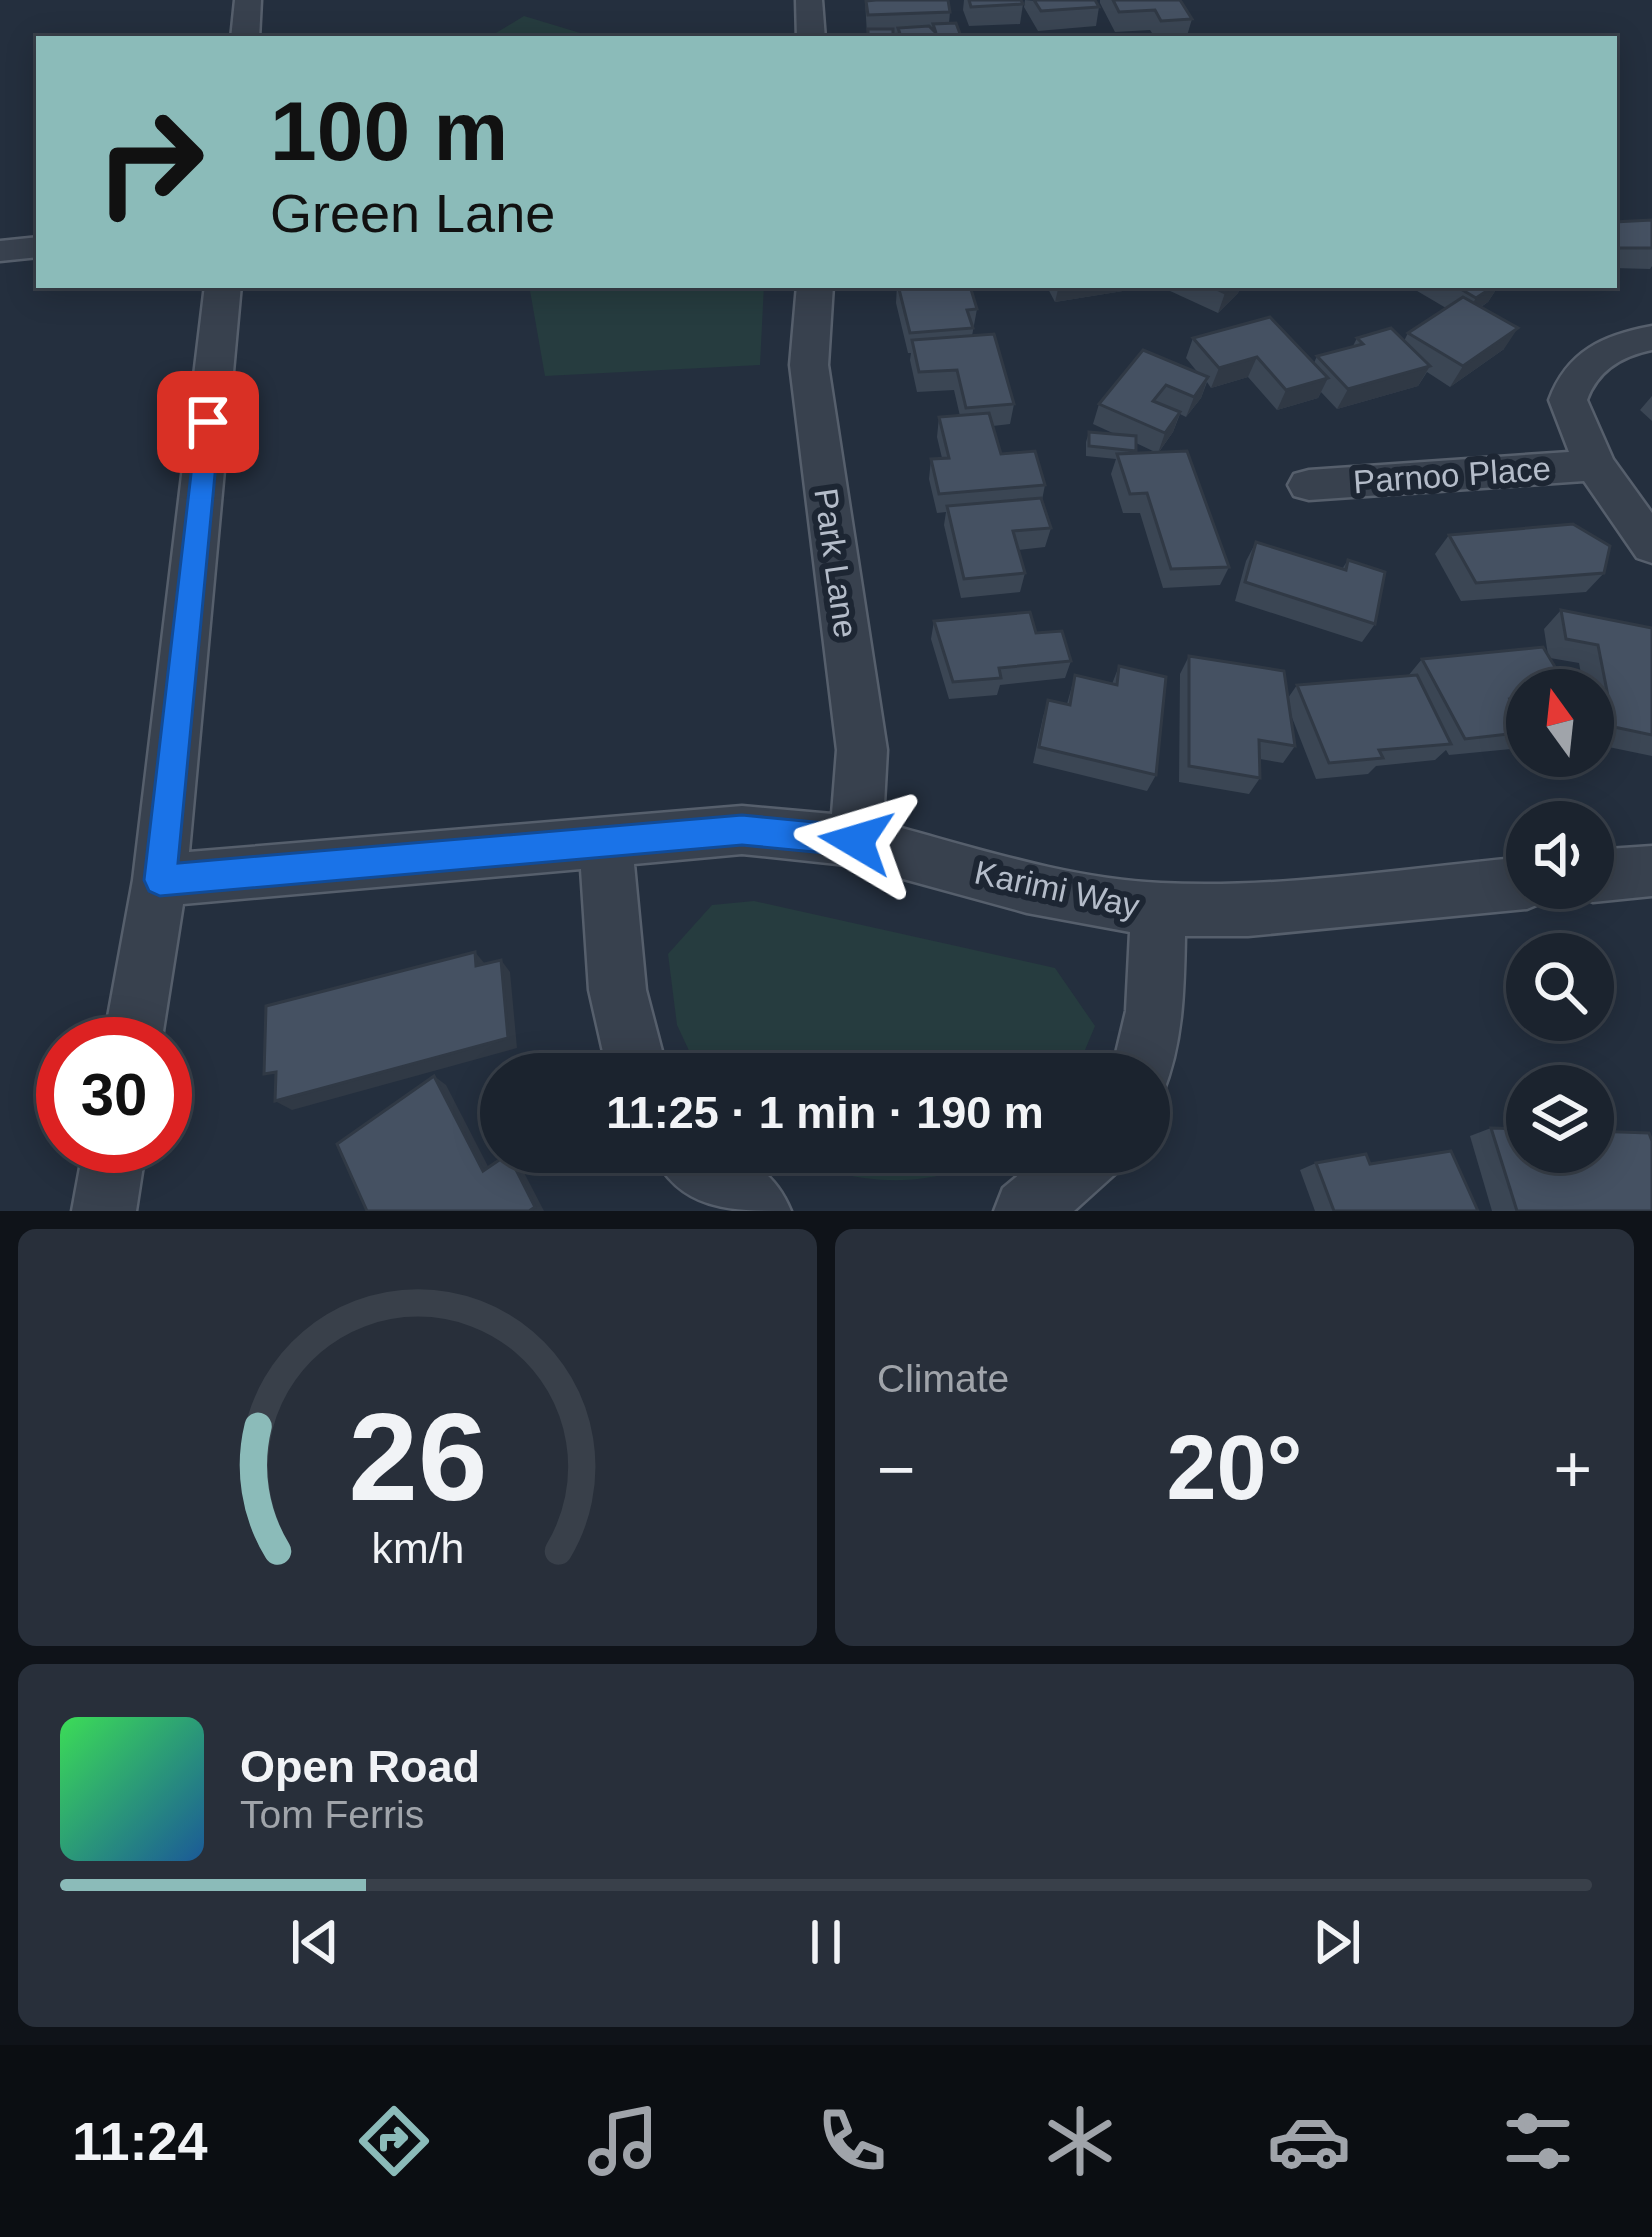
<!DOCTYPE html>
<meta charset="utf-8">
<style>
body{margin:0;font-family:Helvetica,sans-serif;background:#282f3a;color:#f1f3f6;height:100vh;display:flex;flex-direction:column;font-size:45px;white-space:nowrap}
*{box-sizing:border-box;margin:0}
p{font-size:39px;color:#a0a4aa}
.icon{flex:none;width:66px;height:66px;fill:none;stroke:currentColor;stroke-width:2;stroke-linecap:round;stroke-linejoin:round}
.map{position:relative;height:1211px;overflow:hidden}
.panel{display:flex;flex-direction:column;gap:18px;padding:18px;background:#0f1319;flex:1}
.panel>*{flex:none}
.hud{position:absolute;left:36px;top:36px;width:1581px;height:252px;border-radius:0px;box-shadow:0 6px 30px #0003,0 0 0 3px #39404a;background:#8bbbb9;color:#111;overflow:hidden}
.needle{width:78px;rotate:345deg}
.fabs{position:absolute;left:1506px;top:669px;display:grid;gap:24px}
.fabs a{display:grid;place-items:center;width:108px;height:108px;border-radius:50%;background:#1b232e;box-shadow:0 6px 30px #0003,0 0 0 3px #39404a;font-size:60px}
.speed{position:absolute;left:36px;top:1017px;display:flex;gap:24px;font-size:60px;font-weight:700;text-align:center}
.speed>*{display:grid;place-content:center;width:156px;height:156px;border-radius:50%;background:#1b232e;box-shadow:0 6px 30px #0003,0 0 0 3px #39404a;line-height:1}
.speed .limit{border:18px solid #d22;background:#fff;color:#111}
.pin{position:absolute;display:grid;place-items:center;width:102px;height:102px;color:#fff;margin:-51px;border-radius:24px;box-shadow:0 6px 18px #0006}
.me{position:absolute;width:132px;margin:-66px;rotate:277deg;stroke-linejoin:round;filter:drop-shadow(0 0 9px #0008)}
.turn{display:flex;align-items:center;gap:42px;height:252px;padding:0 36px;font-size:54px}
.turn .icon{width:156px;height:156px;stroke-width:2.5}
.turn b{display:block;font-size:84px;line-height:102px}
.big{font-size:90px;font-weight:700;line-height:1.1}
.panel .widget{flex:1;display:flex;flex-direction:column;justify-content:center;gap:18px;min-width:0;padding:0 42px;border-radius:18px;background:#282f3a}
.panel .dial{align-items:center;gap:0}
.dial svg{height:312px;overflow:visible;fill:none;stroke:#39404a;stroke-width:7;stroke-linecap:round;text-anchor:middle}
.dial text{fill:#f1f3f6;stroke:none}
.song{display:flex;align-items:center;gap:36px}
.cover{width:144px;height:144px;border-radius:18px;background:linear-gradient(135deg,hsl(130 70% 55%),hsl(210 70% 35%))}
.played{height:12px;border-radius:6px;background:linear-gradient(90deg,#8bbbb9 20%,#39404a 20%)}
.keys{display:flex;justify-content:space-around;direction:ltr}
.heat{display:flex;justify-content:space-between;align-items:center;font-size:66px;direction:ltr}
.panel .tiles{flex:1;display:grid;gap:18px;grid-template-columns:1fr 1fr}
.widget:last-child{grid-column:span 2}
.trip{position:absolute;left:480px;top:1053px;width:690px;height:120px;border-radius:60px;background:#1b232e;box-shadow:0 6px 30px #0003,0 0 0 3px #39404a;font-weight:700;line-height:120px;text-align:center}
.dock{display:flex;height:192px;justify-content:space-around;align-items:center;background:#0b0e12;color:#a0a4aa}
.dock .icon{width:84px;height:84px}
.dock .current{color:#8bbbb9}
.dock b{font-size:54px;color:#f1f3f6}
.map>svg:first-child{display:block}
.green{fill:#263c3f}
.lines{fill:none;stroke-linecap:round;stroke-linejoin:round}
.minor-casing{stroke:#565f6c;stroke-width:5}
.minor{fill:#38414e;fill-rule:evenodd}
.wall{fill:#3b4654;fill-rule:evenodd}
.shaded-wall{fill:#303945}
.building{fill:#455162;stroke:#303945;stroke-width:3}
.route{fill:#1a73e8;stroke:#114b97;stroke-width:3}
.labels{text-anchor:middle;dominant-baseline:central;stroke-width:12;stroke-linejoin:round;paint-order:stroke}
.street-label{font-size:33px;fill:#b4bcc9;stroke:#1d2633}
</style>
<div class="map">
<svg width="1652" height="1211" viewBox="0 0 1652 1211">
<rect width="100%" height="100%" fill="#242f3e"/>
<g class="green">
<path d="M 524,16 L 600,39 L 486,39 Z"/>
<path d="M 529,285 L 764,285 L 760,365 L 545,376 Z"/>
<path d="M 754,901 L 1055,968 L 1095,1026 L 1075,1074 L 700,1074 L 677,1025 L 668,954 L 712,905 Z"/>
<path d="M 782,1152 L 998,1152 C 931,1193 849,1186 782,1152 Z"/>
</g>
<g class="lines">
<g class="minor-casing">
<g id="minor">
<path d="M 235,0 L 261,0 L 259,39 L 231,39 Z"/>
<path d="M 796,0 L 822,0 L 825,39 L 797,39 Z"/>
<path d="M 39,237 L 39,257 L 0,261 L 0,241 Z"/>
<path d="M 205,285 L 241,285 L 189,852 L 742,806 L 832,814 L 837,750 L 790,365 L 797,285 L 833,285 L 828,365 L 887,750 L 883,823 C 973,847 1068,879 1161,883 C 1282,889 1407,868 1527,857 L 1527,888 L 1552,888 L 1546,901 L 1527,909 L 1248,936 L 1185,936 C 1184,991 1183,1044 1162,1095 L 1149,1100 L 1149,1074 L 1111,1074 L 1126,1011 L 1130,932 L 1027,913 L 856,866 L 742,854 L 634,864 L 646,990 L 668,1074 L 608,1074 L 589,990 L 581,869 L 183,904 L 161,1044 L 103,1044 L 133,880 Z"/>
<path d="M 1652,326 L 1652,350 C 1622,356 1598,370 1587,400 L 1613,459 L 1652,513 L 1652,563 L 1637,558 L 1584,481 L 1309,500 L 1294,496 L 1288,485 L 1294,474 L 1309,470 L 1569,452 L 1549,400 C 1567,351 1603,335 1652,326 Z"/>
<path d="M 1652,846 L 1652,896 L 1593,902 L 1574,894 L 1571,888 L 1593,888 L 1593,850 Z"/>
<path d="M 84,1146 L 146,1146 L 136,1211 L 72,1211 Z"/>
<path d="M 652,1152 C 712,1152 764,1146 791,1211 C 731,1211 679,1211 652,1152 Z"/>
<path d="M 1046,1152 L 1124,1152 L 1115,1174 L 1074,1211 L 994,1211 L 1003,1188 Z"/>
</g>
</g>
<use href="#minor" class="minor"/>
</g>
<g class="wall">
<path d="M 865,0 L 948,0 L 950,12 L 949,23 L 962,39 L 867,35 Z"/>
<path d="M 964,0 L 1021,0 L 1023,4 L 1020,24 L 969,26 L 963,10 Z"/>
<path d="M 1025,0 L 1099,7 L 1096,26 L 1038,31 L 1024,7 Z"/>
<path d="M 1100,0 L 1180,0 L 1192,19 L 1186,39 L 1156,39 L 1150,30 L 1115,32 L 1100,3 Z"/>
<path d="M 1652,220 L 1652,266 L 1650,269 L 1614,268 L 1614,222 Z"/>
<path d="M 897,285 L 977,309 L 972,336 L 1014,404 L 1010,424 L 993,426 L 1001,454 L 1045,485 L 1042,500 L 1051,528 L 1045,547 L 1018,550 L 1025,573 L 1020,592 L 961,598 L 944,525 L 946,512 L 937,513 L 929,479 L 931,459 L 942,458 L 937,437 L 939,417 L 960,416 L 954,390 L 917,392 L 910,360 L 911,353 L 908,353 L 896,303 Z"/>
<path d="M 1046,285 L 1131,285 L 1129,290 L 1055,302 Z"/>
<path d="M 1157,285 L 1241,285 L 1238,293 L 1218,313 Z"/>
<path d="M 1407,285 L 1499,285 L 1488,302 L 1481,307 L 1504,349 L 1450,387 L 1427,372 L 1418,386 L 1337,409 L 1321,392 L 1318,398 L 1277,410 L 1248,377 L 1211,388 L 1207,382 L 1201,398 L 1186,417 L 1180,414 L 1173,432 L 1159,452 L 1229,567 L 1220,585 L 1163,588 L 1140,513 L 1123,513 L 1111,474 L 1116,459 L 1086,456 L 1086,442 L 1089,432 L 1117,435 L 1093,424 L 1099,404 L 1199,374 L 1186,358 L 1193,338 L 1314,363 L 1317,356 L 1353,346 L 1357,338 L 1404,341 L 1408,333 L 1446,308 ZM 1136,443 L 1155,452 L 1135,453 Z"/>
<path d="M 1545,285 L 1591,285 L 1589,287 L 1549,289 Z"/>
<path d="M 1652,396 L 1652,421 L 1640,410 Z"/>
<path d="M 1449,535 L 1604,573 L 1586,592 L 1461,601 L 1435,554 Z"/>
<path d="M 1256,542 L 1342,569 L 1348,560 L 1375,624 L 1362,642 L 1235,601 L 1246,561 Z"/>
<path d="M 1561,610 L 1652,628 L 1652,756 L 1594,744 L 1593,690 L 1584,690 L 1579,663 L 1550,658 L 1527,690 L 1527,713 L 1518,713 L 1527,728 L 1527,734 L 1511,749 L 1449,755 L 1446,750 L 1435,760 L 1376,766 L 1368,774 L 1316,779 L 1291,715 L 1295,746 L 1283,763 L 1260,759 L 1260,778 L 1249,794 L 1179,782 L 1180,674 L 1189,656 L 1288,698 L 1297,685 L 1408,676 L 1422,659 L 1548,655 L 1544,629 Z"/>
<path d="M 934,621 L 1036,633 L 1071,661 L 1065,678 L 1000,685 L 997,695 L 949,699 L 931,639 Z"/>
<path d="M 1119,666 L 1156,775 L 1147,791 L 1033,763 L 1043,717 L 1048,700 L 1067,704 L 1075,675 L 1112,684 Z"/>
<path d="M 1491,1128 L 1652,1211 L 1492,1211 L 1470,1136 Z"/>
<path d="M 1316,1163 L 1370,1164 L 1478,1211 L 1315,1211 L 1300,1170 Z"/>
</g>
<g class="shaded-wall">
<path d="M 1059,285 L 1131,285 L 1129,290 L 1055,302 Z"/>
<path d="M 1233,285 L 1241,285 L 1238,293 L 1218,313 L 1225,293 Z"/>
<path d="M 1496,285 L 1499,285 L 1488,302 L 1464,318 L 1476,298 Z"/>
<path d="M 1518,328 L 1504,349 L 1450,387 L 1463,366 Z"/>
<path d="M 1257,357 L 1248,377 L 1211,388 L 1219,368 Z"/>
<path d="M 1430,366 L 1418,386 L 1337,409 L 1348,389 Z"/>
<path d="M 1208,377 L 1201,398 L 1186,417 L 1194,397 Z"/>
<path d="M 1328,378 L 1318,398 L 1277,410 L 1286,390 Z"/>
<path d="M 1180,412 L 1173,432 L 1158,453 L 1165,433 Z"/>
<path d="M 475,952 L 485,964 L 476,966 Z"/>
<path d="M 501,960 L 510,972 L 517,1048 L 292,1110 L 275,1101 Z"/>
<path d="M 434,1076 L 446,1085 L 494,1178 L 483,1171 Z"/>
<path d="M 508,1154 L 518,1161 L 544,1211 L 529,1211 Z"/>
</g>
<g class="building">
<path d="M 876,0 L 948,0 L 950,12 L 868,15 L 866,1 Z"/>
<path d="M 969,0 L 1021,0 L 1023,4 L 971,7 Z"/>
<path d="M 1034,0 L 1095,0 L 1099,7 L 1041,11 Z"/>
<path d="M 1113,0 L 1180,0 L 1192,19 L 1161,21 L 1155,10 L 1119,12 Z"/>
<path d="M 956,23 L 962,39 L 892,39 L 890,35 L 900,34 L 898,28 L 929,26 L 936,33 L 933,24 Z"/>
<path d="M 868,29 L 893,29 L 893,34 L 890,35 L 890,39 L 868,39 Z"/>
<path d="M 1652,220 L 1652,248 L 1614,248 L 1614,222 Z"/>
<path d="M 898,285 L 970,286 L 977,309 L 967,310 L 973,328 L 910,333 Z"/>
<path d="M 1208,285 L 1233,285 L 1225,293 Z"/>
<path d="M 1454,285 L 1496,285 L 1476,298 Z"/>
<path d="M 1463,297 L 1518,328 L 1463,366 L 1408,333 Z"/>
<path d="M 1270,317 L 1328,378 L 1286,390 L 1257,357 L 1219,368 L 1193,338 Z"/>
<path d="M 1391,328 L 1430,366 L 1348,389 L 1317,356 L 1363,344 L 1357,338 Z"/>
<path d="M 994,334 L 1014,404 L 966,408 L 957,370 L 919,372 L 912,340 Z"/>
<path d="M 1143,350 L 1208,377 L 1194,397 L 1166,385 L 1153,401 L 1180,412 L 1165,433 L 1099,404 Z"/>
<path d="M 989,413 L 1001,454 L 1035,451 L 1045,485 L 939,494 L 931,459 L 949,458 L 939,417 Z"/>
<path d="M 1089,432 L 1136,436 L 1136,451 L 1089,446 Z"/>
<path d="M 1187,451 L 1229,567 L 1171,569 L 1147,493 L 1130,494 L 1117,454 Z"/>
<path d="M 1041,498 L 1051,528 L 1013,531 L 1025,573 L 964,579 L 947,506 Z"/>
<path d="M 1573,524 L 1610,546 L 1604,573 L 1476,583 L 1449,535 Z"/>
<path d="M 1256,542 L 1346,570 L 1348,560 L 1385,572 L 1375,624 L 1245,582 Z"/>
<path d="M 1561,610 L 1652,628 L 1652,735 L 1614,727 L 1598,645 L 1566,639 Z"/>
<path d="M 1030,612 L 1036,633 L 1062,631 L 1071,661 L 999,668 L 1001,678 L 953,682 L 934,621 Z"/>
<path d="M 1543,647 L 1569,690 L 1527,690 L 1527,697 L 1510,699 L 1527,728 L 1527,732 L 1465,739 L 1422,659 Z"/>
<path d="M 1189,656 L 1284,671 L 1295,746 L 1259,740 L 1260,778 L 1189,766 Z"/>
<path d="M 1119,666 L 1166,677 L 1156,775 L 1039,747 L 1048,700 L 1070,705 L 1075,675 L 1117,685 Z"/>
<path d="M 1417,675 L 1451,744 L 1379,750 L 1383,758 L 1329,763 L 1297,685 Z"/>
<path d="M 475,952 L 476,966 L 501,960 L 508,1038 L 275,1101 L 276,1072 L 264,1074 L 266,1006 Z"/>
<path d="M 434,1076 L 483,1171 L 508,1154 L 535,1207 L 529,1211 L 367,1211 L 337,1144 Z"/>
<path d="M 1491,1128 L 1527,1129 L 1527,1152 L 1593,1152 L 1593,1131 L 1649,1133 L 1652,1141 L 1652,1211 L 1517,1211 Z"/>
<path d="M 1451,1151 L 1478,1211 L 1334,1211 L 1316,1163 L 1366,1154 L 1370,1164 Z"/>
</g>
<path class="route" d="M 208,414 L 220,422 L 178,863 L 742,815 L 856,826 L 867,830 L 872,841 L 867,851 L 856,856 L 742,845 L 160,896 L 149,891 L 144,880 L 197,422 Z"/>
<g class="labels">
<g class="street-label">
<text transform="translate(1452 475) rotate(-4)">Parnoo Place</text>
<text transform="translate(836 563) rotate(82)">Park Lane</text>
<text transform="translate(1057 889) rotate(12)">Karimi Way</text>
</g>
</g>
</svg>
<div class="fabs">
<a><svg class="needle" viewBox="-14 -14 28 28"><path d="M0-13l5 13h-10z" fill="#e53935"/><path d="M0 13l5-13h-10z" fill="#a0a4aa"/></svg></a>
<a><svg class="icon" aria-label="sound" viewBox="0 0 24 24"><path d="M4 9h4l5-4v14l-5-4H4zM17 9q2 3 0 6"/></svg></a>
<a><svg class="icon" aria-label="search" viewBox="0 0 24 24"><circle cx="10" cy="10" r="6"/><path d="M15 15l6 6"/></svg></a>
<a><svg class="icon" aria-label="layers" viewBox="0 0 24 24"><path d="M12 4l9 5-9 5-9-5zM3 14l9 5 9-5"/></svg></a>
</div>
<div class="speed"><div class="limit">30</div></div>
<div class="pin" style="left:208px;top:422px;background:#d93025"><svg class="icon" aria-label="arrive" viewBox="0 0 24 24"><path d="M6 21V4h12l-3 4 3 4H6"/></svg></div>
<svg class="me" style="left:856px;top:841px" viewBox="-20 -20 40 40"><path d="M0-17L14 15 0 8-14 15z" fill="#1a73e8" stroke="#fff" stroke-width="4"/></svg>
<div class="trip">11:25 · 1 min · 190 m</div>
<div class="hud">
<div class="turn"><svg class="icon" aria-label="right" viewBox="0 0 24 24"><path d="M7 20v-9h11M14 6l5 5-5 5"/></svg><div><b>100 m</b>Green Lane</div></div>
</div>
</div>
<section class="panel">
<div class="tiles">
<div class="widget dial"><svg viewBox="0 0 100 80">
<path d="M14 69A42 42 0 1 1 86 69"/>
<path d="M14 69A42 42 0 0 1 9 37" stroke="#8bbbb9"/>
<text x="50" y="56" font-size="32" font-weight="700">26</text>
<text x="50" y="72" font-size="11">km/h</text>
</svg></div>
<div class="widget"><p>Climate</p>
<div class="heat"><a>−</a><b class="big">20°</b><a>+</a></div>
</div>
<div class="widget">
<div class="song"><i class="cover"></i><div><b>Open Road</b><p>Tom Ferris</p></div></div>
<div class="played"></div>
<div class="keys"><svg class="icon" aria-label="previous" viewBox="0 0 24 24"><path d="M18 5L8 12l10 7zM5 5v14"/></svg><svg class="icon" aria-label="pause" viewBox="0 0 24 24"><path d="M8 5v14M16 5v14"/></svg><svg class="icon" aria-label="next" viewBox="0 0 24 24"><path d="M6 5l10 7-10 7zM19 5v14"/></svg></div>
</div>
</div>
</section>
<nav class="dock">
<b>11:24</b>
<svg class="icon current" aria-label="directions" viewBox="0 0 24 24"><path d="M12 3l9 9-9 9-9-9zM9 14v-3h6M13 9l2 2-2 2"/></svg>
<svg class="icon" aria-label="music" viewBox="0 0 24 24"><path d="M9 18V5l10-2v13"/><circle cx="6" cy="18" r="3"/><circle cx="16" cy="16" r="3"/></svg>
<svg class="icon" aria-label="phone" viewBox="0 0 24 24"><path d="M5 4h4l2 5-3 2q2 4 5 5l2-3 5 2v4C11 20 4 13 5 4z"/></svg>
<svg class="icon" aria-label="climate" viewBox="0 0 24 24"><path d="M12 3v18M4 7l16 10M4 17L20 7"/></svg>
<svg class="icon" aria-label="car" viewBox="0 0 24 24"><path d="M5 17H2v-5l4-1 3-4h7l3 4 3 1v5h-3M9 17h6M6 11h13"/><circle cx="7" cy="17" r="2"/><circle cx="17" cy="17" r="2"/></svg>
<svg class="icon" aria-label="filters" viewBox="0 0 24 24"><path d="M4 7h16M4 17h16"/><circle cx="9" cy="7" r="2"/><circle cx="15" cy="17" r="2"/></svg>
</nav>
